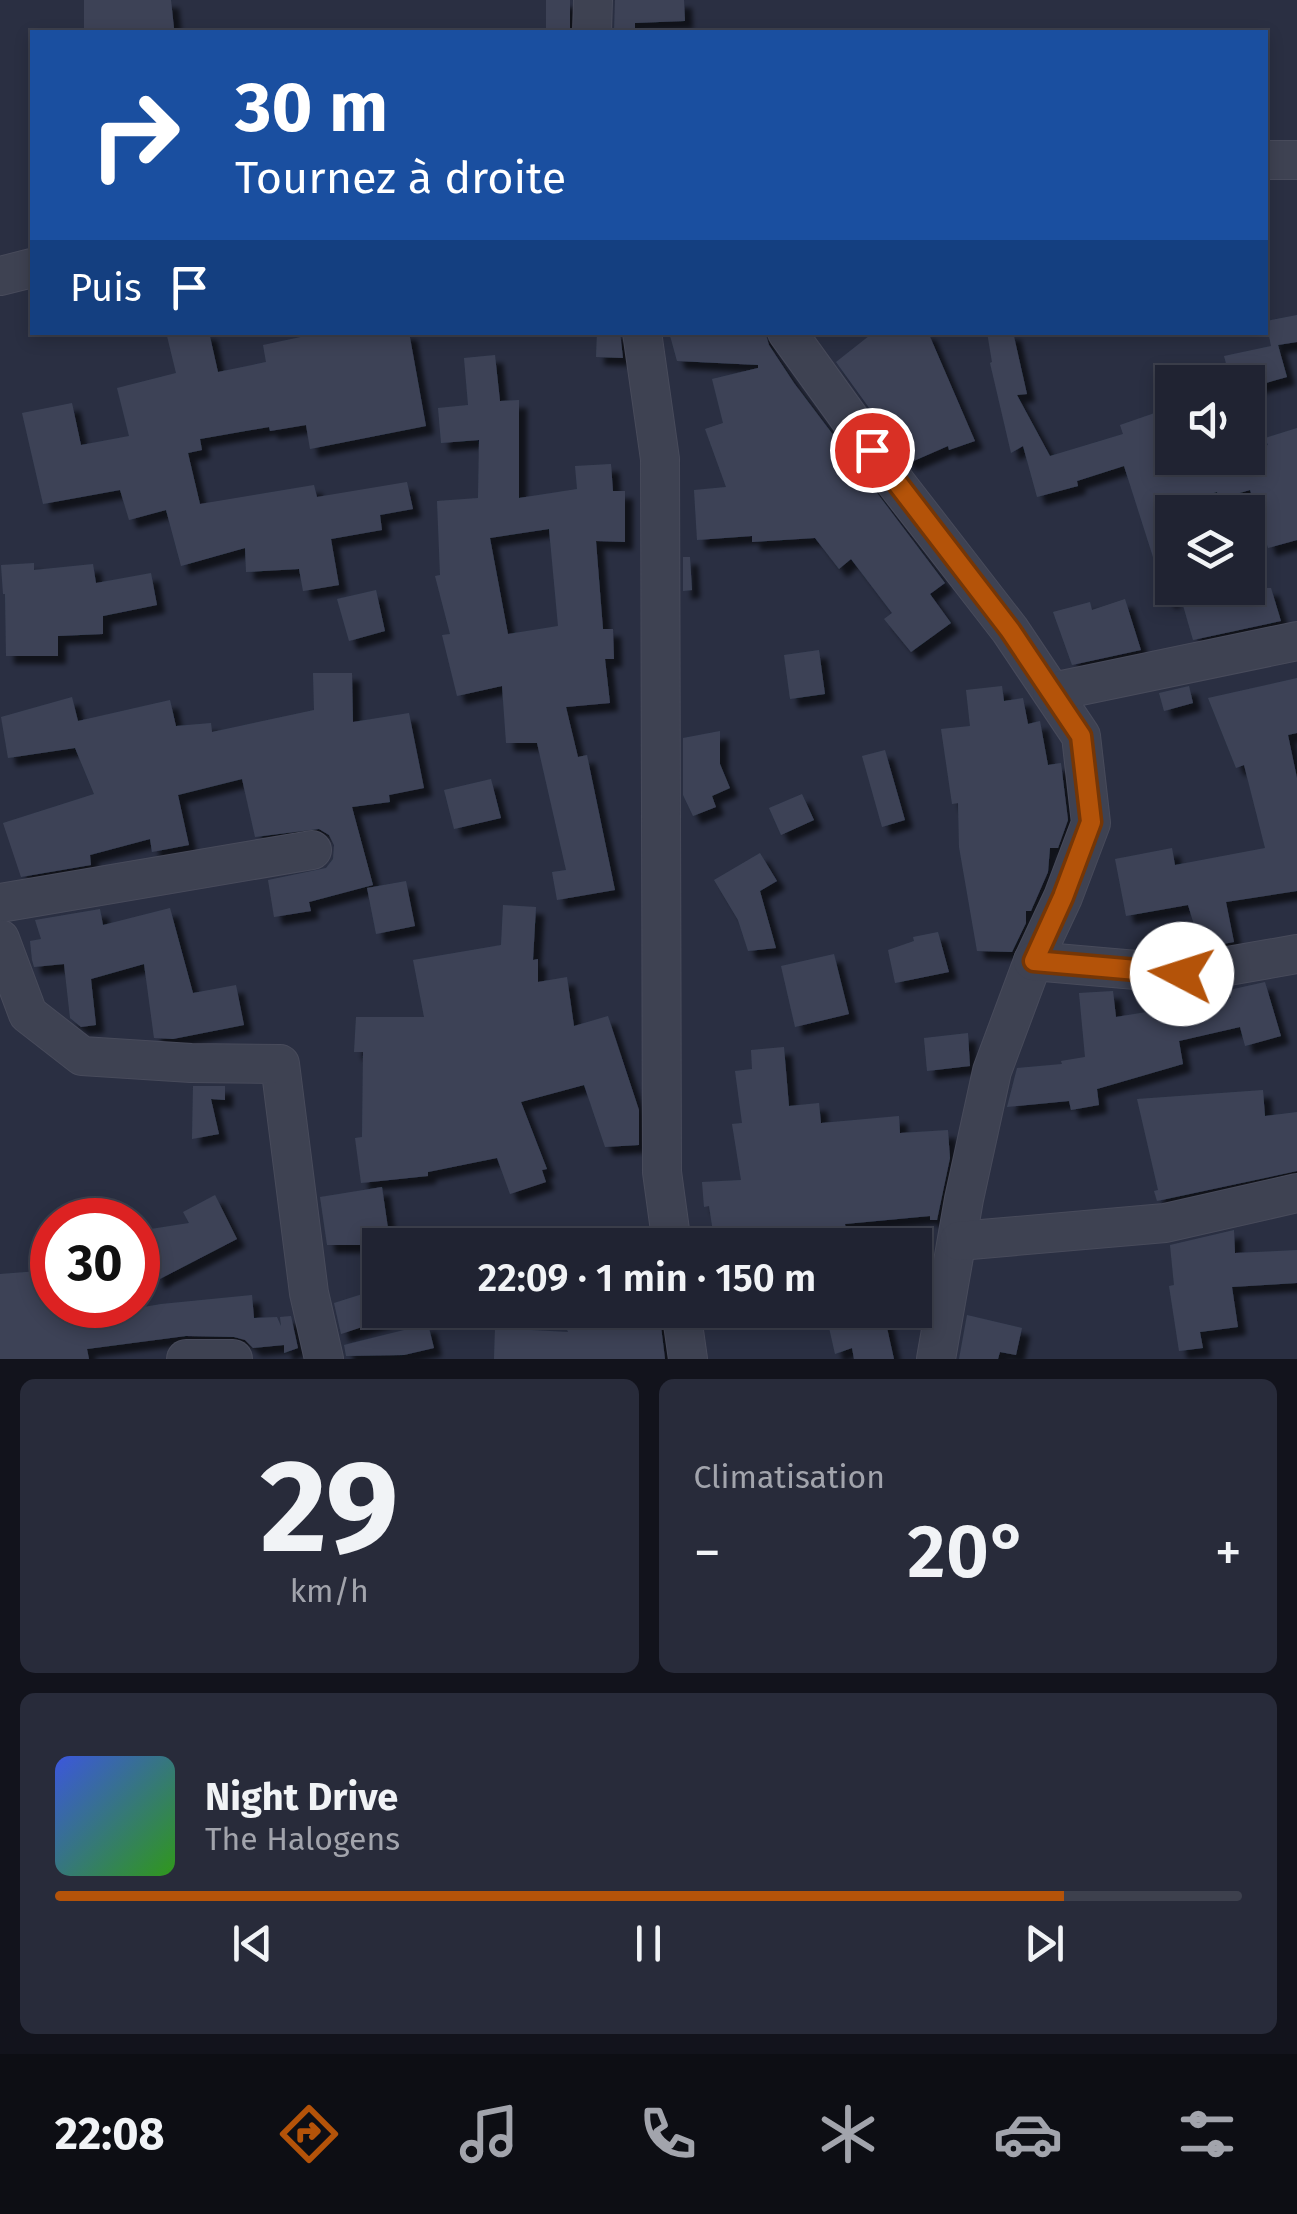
<!DOCTYPE html>
<html lang="fr">
<meta charset="utf-8">
<style>
body{margin:0;font-family:"Fira Sans",sans-serif;background:#282b3a;color:#f1f3f6;height:100vh;display:flex;flex-direction:column;font-size:38px;white-space:nowrap}
*{box-sizing:border-box;margin:0}
p{font-size:32px;color:#a2a4ac}
.icon{flex:none;width:55px;height:55px;fill:none;stroke:currentColor;stroke-width:2;stroke-linecap:round;stroke-linejoin:round}
.map{position:relative;height:1359px;overflow:hidden}
.details{display:flex;flex-direction:column;gap:20px;padding:20px;background:#12131c;flex:1}
.details>*{flex:none}
.top-card{position:absolute;left:30px;top:30px;width:1238px;height:305px;border-radius:0px;box-shadow:0 5px 15px #0003,0 0 0 2px #3d404d;background:#1a4fa0;color:#fff;overflow:hidden}
.fabs{position:absolute;left:1155px;top:365px;display:grid;gap:20px}
.fabs a{display:grid;place-items:center;width:110px;height:110px;border-radius:0px;background:#202332;box-shadow:0 5px 15px #0003,0 0 0 2px #3d404d;font-size:50px}
.speed{position:absolute;left:30px;top:1198px;display:flex;gap:20px;font-size:50px;font-weight:700;text-align:center}
.speed>*{display:grid;place-content:center;width:130px;height:130px;border-radius:50%;background:#202332;box-shadow:0 5px 15px #0003,0 0 0 2px #3d404d;line-height:1}
.speed .limit{border:15px solid #d22;background:#fff;color:#111}
.pin{position:absolute;display:grid;place-items:center;width:85px;height:85px;color:#fff;margin:-42px;border:5px solid #fff;border-radius:50%;box-shadow:0 2px 10px #0007}
.me{position:absolute;width:110px;margin:-55px;rotate:275deg;stroke-linejoin:round;filter:drop-shadow(0 0 8px #0008)}
.turn{display:flex;align-items:center;gap:35px;height:210px;padding:0 40px;font-size:45px}
.turn .icon{width:130px;height:130px;stroke-width:2.5}
.turn b{display:block;font-size:70px;line-height:85px}
.then{display:flex;align-items:center;height:95px;padding:0 40px;background:#0003;gap:20px;font-size:38px}
.big{font-size:75px;font-weight:600;line-height:1.1}
.details .card{flex:1;display:flex;flex-direction:column;justify-content:center;gap:15px;min-width:0;padding:0 35px;border-radius:15px;background:#282b3a}
.details .dial{align-items:center;gap:0}
.dial b{font-size:130px;line-height:1}
.song{display:flex;align-items:center;gap:30px}
.cover{width:120px;height:120px;border-radius:15px;background:linear-gradient(135deg,hsl(230 70% 55%),hsl(110 70% 35%))}
.played{height:10px;border-radius:5px;background:linear-gradient(90deg,#b45309 85%,#3d404d 85%)}
.keys{display:flex;justify-content:space-around;direction:ltr}
.heat{display:flex;justify-content:space-between;align-items:center;font-size:55px;direction:ltr}
.details .tiles{flex:1;display:grid;gap:20px;grid-template-columns:1fr 1fr}
.card:last-child{grid-column:span 2}
.trip{position:absolute;left:362px;top:1228px;width:570px;height:100px;border-radius:0px;background:#202332;box-shadow:0 5px 15px #0003,0 0 0 2px #3d404d;font-weight:600;line-height:100px;text-align:center}
.menu{display:flex;height:160px;justify-content:space-around;align-items:center;background:#0d0e14;color:#a2a4ac}
.menu .icon{width:70px;height:70px}
.menu .on{color:#b45309}
.menu b{font-size:45px;color:#f1f3f6}
.map>svg:first-child{display:block}
.building{fill:#3c4357;fill-rule:evenodd;filter:url(#shadow)}
.lines{fill:none;stroke-linecap:round;stroke-linejoin:round}
.minor-casing{stroke:#484b5b;stroke-width:40}
.minor{stroke:#3e4252;stroke-width:38}
.route-casing{stroke:#753606;stroke-width:25}
.route{stroke:#b45309;stroke-width:18}
</style>
<div class="map">
<svg width="1297" height="1359" viewBox="0 0 1297 1359">
<defs>
<filter id="shadow"><feDropShadow dx="8" dy="8" stdDeviation="2.5" flood-color="#0009"/></filter>
</defs>
<rect width="100%" height="100%" fill="#2a2f42"/>
<g class="building">
<path d="M 84,0 L 171,0 L 174,28 L 138,32 L 84,32 Z"/>
<rect x="546" y="0" width="24" height="32"/>
<path d="M 615,0 L 684,0 L 685,21 L 635,23 L 635,32 L 614,32 Z"/>
<path d="M 1297,315 L 1297,342 L 1278,345 L 1287,377 L 1248,388 L 1248,382 L 1231,382 L 1224,356 L 1271,346 L 1266,321 Z"/>
<path d="M 166,332 L 209,332 L 218,372 L 266,362 L 263,345 L 324,332 L 409,332 L 426,426 L 310,449 L 306,425 L 270,431 L 269,427 L 200,439 L 202,450 L 188,453 L 200,504 L 314,485 L 317,497 L 407,482 L 413,509 L 380,515 L 382,530 L 331,539 L 339,585 L 303,591 L 299,569 L 246,572 L 245,548 L 181,566 L 166,510 L 129,520 L 120,490 L 43,504 L 22,413 L 72,403 L 81,445 L 129,436 L 117,388 L 176,373 Z"/>
<path d="M 597,332 L 620,332 L 623,358 L 596,357 Z"/>
<path d="M 669,332 L 765,332 L 769,345 L 794,383 L 945,583 L 930,594 L 951,623 L 911,652 L 884,619 L 892,613 L 851,559 L 839,569 L 815,538 L 752,542 L 752,536 L 697,540 L 694,490 L 726,487 L 705,429 L 723,423 L 712,379 L 758,368 L 758,365 L 677,361 Z"/>
<path d="M 874,332 L 928,332 L 975,441 L 949,450 L 948,446 L 909,463 L 836,362 Z"/>
<path d="M 987,332 L 1013,332 L 1027,394 L 1017,395 L 1050,456 L 1123,434 L 1120,425 L 1172,407 L 1172,458 L 1248,458 L 1248,451 L 1268,445 L 1265,438 L 1297,428 L 1297,540 L 1268,548 L 1250,490 L 1219,499 L 1217,492 L 1172,506 L 1172,600 L 1167,601 L 1124,466 L 1077,481 L 1078,486 L 1037,497 L 1023,446 L 1011,453 L 990,363 L 992,362 Z"/>
<path d="M 495,355 L 500,401 L 519,400 L 519,498 L 577,489 L 575,466 L 611,464 L 613,491 L 625,491 L 625,542 L 596,541 L 603,629 L 613,629 L 614,659 L 605,659 L 610,703 L 566,707 L 578,757 L 587,755 L 615,890 L 557,900 L 552,872 L 566,870 L 537,743 L 506,743 L 502,686 L 457,696 L 442,635 L 450,634 L 435,576 L 440,575 L 437,501 L 478,498 L 479,440 L 441,443 L 438,408 L 468,405 L 464,358 ZM 549,529 L 558,626 L 508,634 L 490,538 Z"/>
<path d="M 683,557 L 690,557 L 692,590 L 683,591 Z"/>
<path d="M 34,563 L 34,570 L 93,564 L 96,583 L 151,573 L 157,605 L 103,616 L 103,634 L 58,636 L 58,656 L 6,656 L 5,594 L 3,594 L 1,565 Z"/>
<path d="M 1178,588 L 1271,588 L 1281,621 L 1193,640 Z"/>
<path d="M 376,590 L 385,631 L 349,641 L 337,599 Z"/>
<path d="M 1125,599 L 1141,650 L 1072,665 L 1053,612 L 1090,602 L 1092,610 Z"/>
<path d="M 819,650 L 825,694 L 790,699 L 784,655 Z"/>
<path d="M 313,673 L 352,673 L 353,722 L 409,713 L 424,788 L 389,795 L 390,802 L 352,807 L 373,885 L 309,902 L 311,911 L 274,917 L 268,880 L 326,868 L 333,859 L 334,845 L 329,835 L 319,829 L 255,837 L 242,779 L 178,795 L 189,845 L 152,852 L 150,839 L 90,855 L 91,865 L 21,877 L 3,823 L 94,794 L 75,748 L 8,758 L 1,717 L 72,697 L 78,721 L 170,700 L 176,726 L 211,723 L 212,732 L 314,710 Z"/>
<path d="M 1297,678 L 1297,733 L 1288,735 L 1297,778 L 1297,891 L 1226,902 L 1234,942 L 1201,948 L 1188,905 L 1126,916 L 1115,859 L 1172,848 L 1175,865 L 1265,848 L 1244,765 L 1236,768 L 1208,698 Z"/>
<path d="M 1002,686 L 1004,701 L 1023,698 L 1028,724 L 1040,721 L 1048,765 L 1061,763 L 1068,820 L 1058,848 L 1050,848 L 1048,872 L 1031,911 L 1026,911 L 1026,923 L 1012,952 L 977,951 L 959,847 L 958,803 L 952,804 L 941,729 L 970,726 L 966,690 Z"/>
<path d="M 1189,686 L 1193,703 L 1164,711 L 1159,693 Z"/>
<path d="M 720,731 L 720,764 L 730,788 L 712,796 L 716,807 L 693,816 L 683,795 L 683,738 Z"/>
<path d="M 885,750 L 905,820 L 882,827 L 862,756 Z"/>
<path d="M 491,779 L 501,818 L 454,829 L 444,790 Z"/>
<path d="M 802,794 L 814,820 L 781,835 L 769,808 Z"/>
<path d="M 760,853 L 777,881 L 760,891 L 776,948 L 748,951 L 738,920 L 714,880 Z"/>
<path d="M 406,881 L 415,926 L 376,934 L 367,888 Z"/>
<path d="M 503,905 L 536,907 L 533,960 L 538,959 L 538,982 L 567,977 L 574,1026 L 608,1016 L 639,1110 L 639,1145 L 605,1147 L 584,1085 L 521,1102 L 547,1169 L 542,1170 L 546,1182 L 510,1194 L 497,1158 L 428,1172 L 428,1176 L 361,1183 L 355,1138 L 362,1137 L 363,1052 L 354,1052 L 356,1017 L 424,1017 L 413,960 L 501,945 Z"/>
<path d="M 170,908 L 193,993 L 236,985 L 244,1025 L 173,1039 L 154,1038 L 144,964 L 91,979 L 96,1025 L 81,1027 L 70,1018 L 64,964 L 34,967 L 32,960 L 30,941 L 41,939 L 35,920 L 100,909 L 103,925 Z"/>
<path d="M 938,932 L 949,972 L 895,983 L 888,950 L 914,941 L 913,937 Z"/>
<path d="M 834,954 L 849,1014 L 795,1027 L 781,966 Z"/>
<path d="M 1265,982 L 1281,1036 L 1245,1046 L 1240,1027 L 1179,1041 L 1183,1064 L 1097,1089 L 1099,1105 L 1071,1110 L 1069,1101 L 1007,1107 L 1017,1068 L 1062,1064 L 1061,1061 L 1085,1057 L 1079,993 L 1113,991 L 1116,1017 L 1231,998 L 1229,990 Z"/>
<path d="M 968,1033 L 970,1066 L 927,1071 L 924,1038 Z"/>
<path d="M 784,1047 L 789,1106 L 819,1103 L 821,1123 L 899,1116 L 900,1133 L 948,1130 L 950,1158 L 937,1220 L 930,1220 L 930,1216 L 845,1224 L 849,1245 L 715,1245 L 709,1206 L 704,1207 L 702,1182 L 741,1180 L 732,1124 L 742,1123 L 735,1071 L 752,1069 L 751,1050 Z"/>
<path d="M 193,1086 L 225,1086 L 225,1100 L 211,1099 L 219,1134 L 192,1139 Z"/>
<path d="M 1263,1090 L 1265,1116 L 1297,1112 L 1297,1171 L 1157,1201 L 1154,1191 L 1158,1190 L 1137,1099 Z"/>
<path d="M 382,1187 L 389,1235 L 360,1245 L 327,1245 L 320,1197 Z"/>
<path d="M 215,1195 L 237,1239 L 156,1281 L 150,1255 L 138,1257 L 138,1231 L 189,1223 L 183,1212 Z"/>
<path d="M 1234,1230 L 1235,1253 L 1297,1250 L 1297,1283 L 1232,1287 L 1238,1327 L 1200,1332 L 1203,1348 L 1179,1351 L 1169,1286 L 1174,1285 L 1170,1245 Z"/>
<path d="M 52,1270 L 52,1305 L 110,1305 L 86,1317 L 161,1304 L 252,1295 L 254,1318 L 277,1317 L 281,1326 L 280,1317 L 291,1316 L 298,1348 L 284,1353 L 284,1345 L 253,1348 L 245,1340 L 234,1337 L 186,1336 L 87,1349 L 89,1359 L 0,1359 L 0,1274 Z"/>
<path d="M 372,1291 L 383,1320 L 341,1334 L 334,1303 Z"/>
<path d="M 559,1310 L 659,1310 L 665,1359 L 494,1359 L 495,1328 L 568,1332 Z"/>
<path d="M 825,1310 L 883,1310 L 894,1359 L 854,1359 L 852,1348 L 835,1354 Z"/>
<path d="M 967,1315 L 1022,1328 L 1016,1355 L 1000,1352 L 998,1359 L 959,1359 Z"/>
<path d="M 428,1324 L 434,1348 L 404,1355 L 346,1356 L 344,1345 Z"/>
</g>
<g class="lines">
<g class="minor-casing">
<g id="minor">
<path d="M 592,32 L 593,0"/>
<path d="M 1265,160 L 1297,160"/>
<path d="M 0,276 L 32,268"/>
<path d="M 642,332 L 660,459 L 662,1172 L 672,1245"/>
<path d="M 787,332 L 893,479 L 1010,630 L 1081,736 L 1091,823 L 1063,897 L 1033,961 L 992,1071 L 964,1199 L 936,1359"/>
<path d="M 1052,692 L 1297,641"/>
<path d="M 0,903 L 312,850"/>
<path d="M 0,939 L 28,1014 L 82,1056 L 191,1063 L 280,1064 L 309,1293 L 324,1359"/>
<path d="M 1033,961 L 1182,974 L 1297,954"/>
<path d="M 959,1241 L 1165,1223 L 1297,1193"/>
<path d="M 681,1310 L 688,1359"/>
<path d="M 186,1359 L 233,1359"/>
</g>
</g>
<use href="#minor" class="minor"/>
</g>
<g class="lines">
<g class="route-casing">
<path id="route" d="M 872,450 L 1010,630 L 1081,736 L 1091,822 L 1063,897 L 1034,961 L 1182,974"/>
</g>
<use href="#route" class="route"/>
</g>
</svg>
<div class="fabs">
<a><svg class="icon" aria-label="sound" viewBox="0 0 24 24"><path d="M4 9h4l5-4v14l-5-4H4zM17 9q2 3 0 6"/></svg></a>
<a><svg class="icon" aria-label="layers" viewBox="0 0 24 24"><path d="M12 4l9 5-9 5-9-5zM3 14l9 5 9-5"/></svg></a>
</div>
<div class="speed"><div class="limit">30</div></div>
<div class="pin" style="left:872px;top:450px;background:#d93025"><svg class="icon" aria-label="arrive" viewBox="0 0 24 24"><path d="M6 21V4h12l-3 4 3 4H6"/></svg></div>
<svg class="me" style="left:1182px;top:974px" viewBox="-20 -20 40 40"><circle r="19" fill="#fff"/><path d="M0-13L10 11 0 6-10 11z" fill="#b45309"/></svg>
<div class="trip">22:09 · 1 min · 150 m</div>
<div class="top-card">
<div class="turn"><svg class="icon" aria-label="right" viewBox="0 0 24 24"><path d="M7 20v-9h11M14 6l5 5-5 5"/></svg><div><b>30 m</b>Tournez à droite</div></div>
<div class="then">Puis<svg class="icon" aria-label="arrive" viewBox="0 0 24 24"><path d="M6 21V4h12l-3 4 3 4H6"/></svg></div>
</div>
</div>
<section class="details">
<div class="tiles">
<div class="card dial"><b>29</b><p>km/h</p></div>
<div class="card"><p>Climatisation</p>
<div class="heat"><a>−</a><b class="big">20°</b><a>+</a></div>
</div>
<div class="card">
<div class="song"><i class="cover"></i><div><b>Night Drive</b><p>The Halogens</p></div></div>
<div class="played"></div>
<div class="keys"><svg class="icon" aria-label="previous" viewBox="0 0 24 24"><path d="M18 5L8 12l10 7zM5 5v14"/></svg><svg class="icon" aria-label="pause" viewBox="0 0 24 24"><path d="M8 5v14M16 5v14"/></svg><svg class="icon" aria-label="next" viewBox="0 0 24 24"><path d="M6 5l10 7-10 7zM19 5v14"/></svg></div>
</div>
</div>
</section>
<nav class="menu">
<b>22:08</b>
<svg class="icon on" aria-label="directions" viewBox="0 0 24 24"><path d="M12 3l9 9-9 9-9-9zM9 14v-3h6M13 9l2 2-2 2"/></svg>
<svg class="icon" aria-label="music" viewBox="0 0 24 24"><path d="M9 18V5l10-2v13"/><circle cx="6" cy="18" r="3"/><circle cx="16" cy="16" r="3"/></svg>
<svg class="icon" aria-label="phone" viewBox="0 0 24 24"><path d="M5 4h4l2 5-3 2q2 4 5 5l2-3 5 2v4C11 20 4 13 5 4z"/></svg>
<svg class="icon" aria-label="climate" viewBox="0 0 24 24"><path d="M12 3v18M4 7l16 10M4 17L20 7"/></svg>
<svg class="icon" aria-label="car" viewBox="0 0 24 24"><path d="M5 17H2v-5l4-1 3-4h7l3 4 3 1v5h-3M9 17h6M6 11h13"/><circle cx="7" cy="17" r="2"/><circle cx="17" cy="17" r="2"/></svg>
<svg class="icon" aria-label="filters" viewBox="0 0 24 24"><path d="M4 7h16M4 17h16"/><circle cx="9" cy="7" r="2"/><circle cx="15" cy="17" r="2"/></svg>
</nav>
